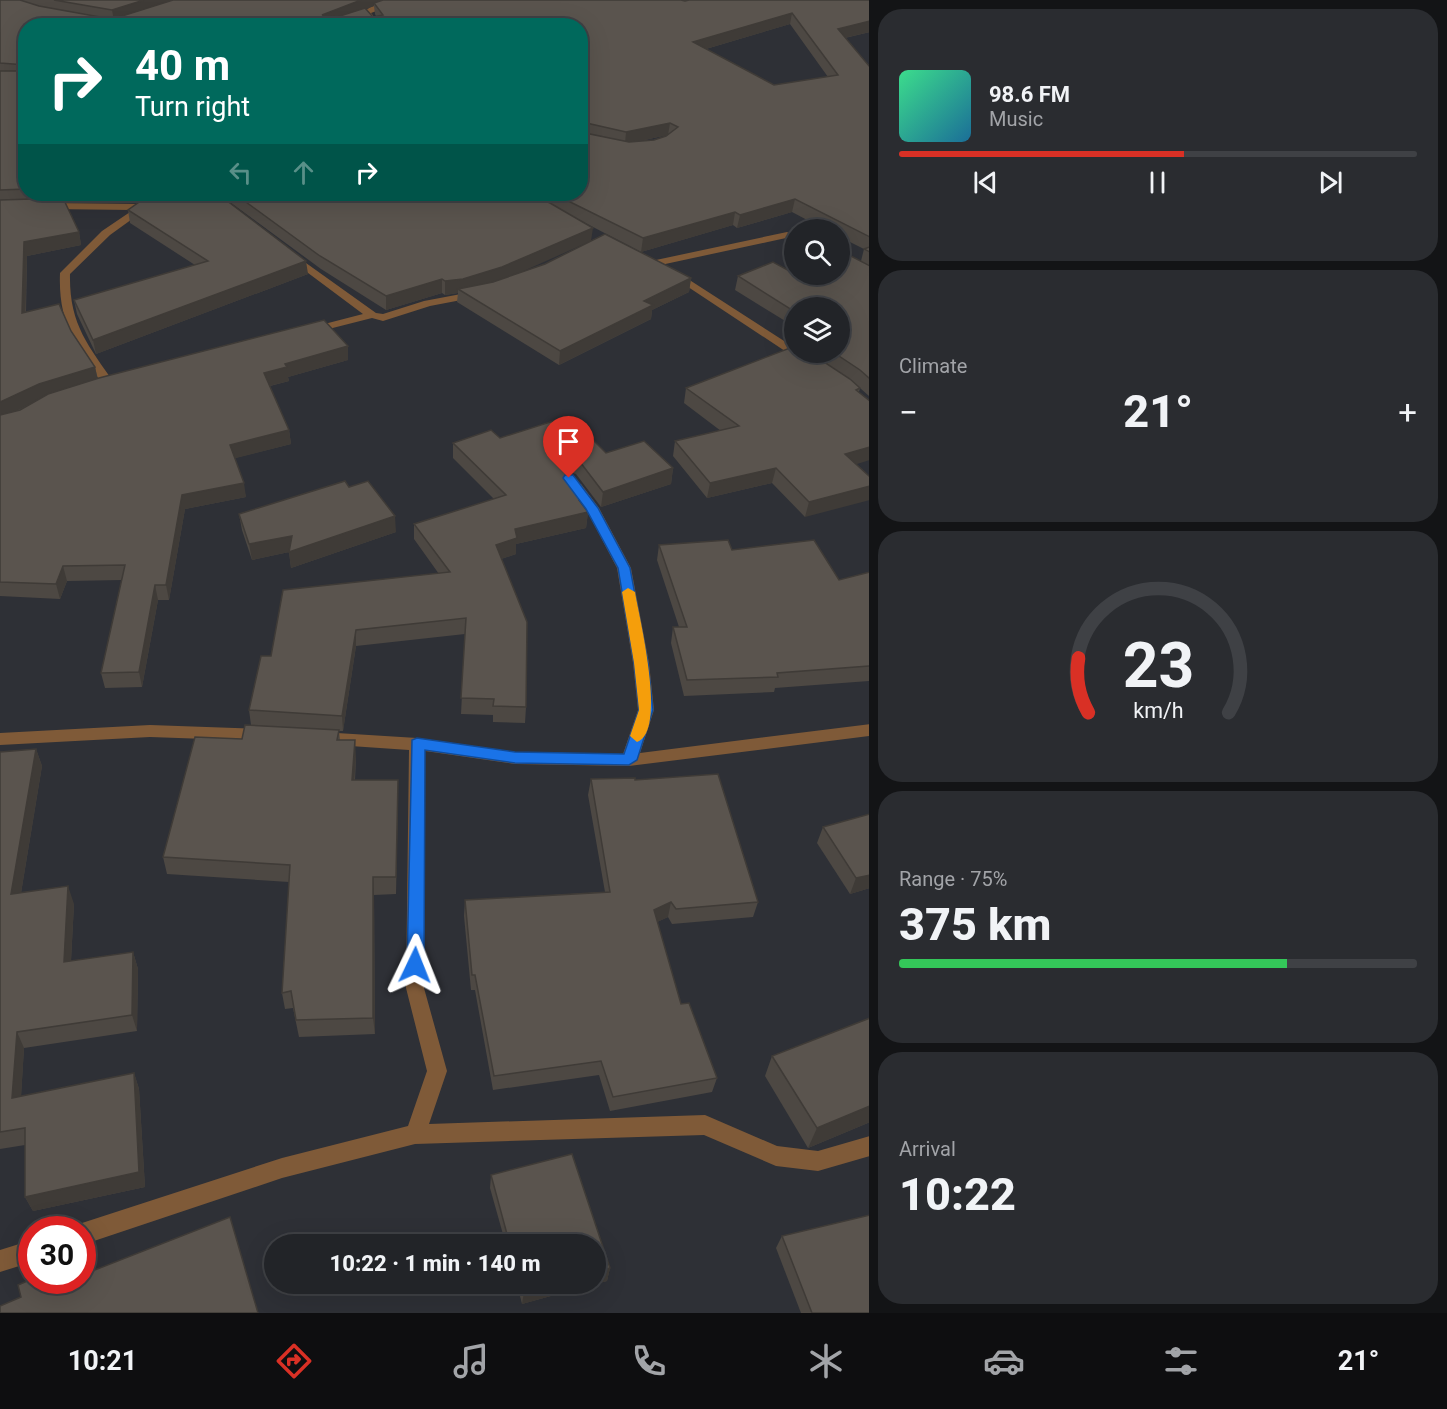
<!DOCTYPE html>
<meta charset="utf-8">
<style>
body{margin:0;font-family:Roboto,sans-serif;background:#2a2c30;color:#f1f3f6;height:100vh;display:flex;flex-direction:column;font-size:22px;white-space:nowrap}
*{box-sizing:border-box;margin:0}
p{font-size:20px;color:#a2a4a8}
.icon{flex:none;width:33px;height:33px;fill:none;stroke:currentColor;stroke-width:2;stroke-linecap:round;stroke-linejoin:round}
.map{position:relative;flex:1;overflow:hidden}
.panel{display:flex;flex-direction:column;gap:9px;padding:9px;background:#131416;width:578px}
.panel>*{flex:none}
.top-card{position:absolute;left:18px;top:18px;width:570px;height:183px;border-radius:24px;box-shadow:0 6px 24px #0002,0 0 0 2px #3f4145;background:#00695c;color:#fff;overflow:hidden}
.fabs{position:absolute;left:784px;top:219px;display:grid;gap:12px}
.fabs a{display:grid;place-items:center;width:66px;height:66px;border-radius:50%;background:#222428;box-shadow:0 6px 24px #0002,0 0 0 2px #3f4145;font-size:30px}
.speed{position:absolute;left:18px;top:1216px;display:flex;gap:12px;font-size:30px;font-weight:700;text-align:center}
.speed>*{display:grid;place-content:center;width:78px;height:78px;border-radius:50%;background:#222428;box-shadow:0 6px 24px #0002,0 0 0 2px #3f4145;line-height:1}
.speed .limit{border:9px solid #d22;background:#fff;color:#111}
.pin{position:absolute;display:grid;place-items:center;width:51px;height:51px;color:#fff;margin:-62px -26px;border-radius:50% 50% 50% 0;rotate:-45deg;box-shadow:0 0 6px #0007}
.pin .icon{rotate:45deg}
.me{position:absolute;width:66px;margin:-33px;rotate:2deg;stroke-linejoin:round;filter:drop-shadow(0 0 4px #0008)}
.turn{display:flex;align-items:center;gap:21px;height:126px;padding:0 18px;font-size:27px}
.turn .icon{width:78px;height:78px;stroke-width:2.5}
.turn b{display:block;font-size:42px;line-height:51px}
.lanes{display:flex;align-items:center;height:57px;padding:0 18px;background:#0003;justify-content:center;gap:30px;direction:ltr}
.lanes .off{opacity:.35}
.big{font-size:45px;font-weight:800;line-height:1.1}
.panel .card{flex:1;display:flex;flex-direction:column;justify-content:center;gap:9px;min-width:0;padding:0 21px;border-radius:24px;background:#2a2c30}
.panel .dial{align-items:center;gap:0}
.dial svg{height:156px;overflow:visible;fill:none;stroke:#3f4145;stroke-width:7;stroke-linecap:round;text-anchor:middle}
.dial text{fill:#f1f3f6;stroke:none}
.song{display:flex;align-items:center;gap:18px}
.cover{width:72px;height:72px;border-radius:9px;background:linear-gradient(135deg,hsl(150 70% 55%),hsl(200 70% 35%))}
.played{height:6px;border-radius:3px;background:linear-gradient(90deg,#d93025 55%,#3f4145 55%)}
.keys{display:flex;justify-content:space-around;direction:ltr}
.heat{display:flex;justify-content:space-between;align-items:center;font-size:33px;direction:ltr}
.charge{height:9px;border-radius:4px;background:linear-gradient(90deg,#34c759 75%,#3f4145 0)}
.trip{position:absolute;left:264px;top:1234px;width:342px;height:60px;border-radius:30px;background:#222428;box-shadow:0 6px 24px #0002,0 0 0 2px #3f4145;font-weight:800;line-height:60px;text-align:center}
.dock{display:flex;height:96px;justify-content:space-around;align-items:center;background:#0e0e10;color:#a2a4a8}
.dock .icon{width:42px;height:42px}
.dock .active{color:#d93025}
.dock b{font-size:27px;color:#f1f3f6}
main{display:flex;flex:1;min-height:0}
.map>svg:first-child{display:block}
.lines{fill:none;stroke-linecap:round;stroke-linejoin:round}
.minor{fill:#7f5a38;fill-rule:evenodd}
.wall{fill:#4d4843;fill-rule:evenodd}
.shaded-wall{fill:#3f3b37}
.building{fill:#5a544e;stroke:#3f3b37;stroke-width:1.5;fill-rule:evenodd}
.route{fill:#1a73e8;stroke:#114b97;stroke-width:1.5}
.slow{fill:#f59e0b}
</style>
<main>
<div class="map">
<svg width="870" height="1313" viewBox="0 0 870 1313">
<rect width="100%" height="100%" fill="#2e3036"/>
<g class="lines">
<g class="minor">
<path d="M 395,0 L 407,0 L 371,13 L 381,26 L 373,26 L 363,13 L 370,7 Z"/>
<path d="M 175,194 L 188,194 L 146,209 L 110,235 L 70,274 C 69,324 88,345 115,384 L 109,388 L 105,387 C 76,348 58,323 60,273 L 102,231 L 133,210 L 48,209 L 43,206 L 48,203 L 142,204 Z"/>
<path d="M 787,232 L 795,235 L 795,242 L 786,238 L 656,266 L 651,263 L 656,260 Z"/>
<path d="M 292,253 L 376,313 L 383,314 L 424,301 L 477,291 L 482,294 L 477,297 L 430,306 L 383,321 L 372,318 L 309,334 L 303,331 L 305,329 L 363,314 L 288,258 L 288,254 Z"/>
<path d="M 674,270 L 795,348 L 795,352 L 802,352 L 810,359 L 808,361 L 800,361 L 670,275 L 669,273 Z"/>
<path d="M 576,483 L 581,484 L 599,508 L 631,568 L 649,663 L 654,710 L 640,753 L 870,724 L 870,736 L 629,766 L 515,764 L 425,751 L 424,988 L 447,1071 L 429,1124 L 705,1115 L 777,1146 L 818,1151 L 870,1136 L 870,1156 L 818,1171 L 776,1166 L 704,1135 L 415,1144 L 282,1178 L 82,1245 L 82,1230 L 73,1230 L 74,1226 L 82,1223 L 282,1158 L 408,1126 L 427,1071 L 406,988 L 409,750 L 321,744 L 315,742 L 313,738 L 315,734 L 321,732 L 417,738 L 515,752 L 623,754 L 638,710 L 633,663 L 617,568 L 586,509 L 569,487 Z"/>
<path d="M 150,725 L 261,729 L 267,731 L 269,735 L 267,739 L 261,741 L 150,737 L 0,745 L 0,733 Z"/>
<path d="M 32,1240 L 32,1262 L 0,1272 L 0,1250 Z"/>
</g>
</g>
<g class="wall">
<path d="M 0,0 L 870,0 L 870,32 L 845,38 L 870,67 L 870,397 L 860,388 L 859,392 L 856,464 L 805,517 L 772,483 L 707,498 L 673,456 L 675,441 L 721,431 L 684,403 L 686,388 L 810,352 L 840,352 L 840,308 L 795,308 L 795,327 L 735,290 L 738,276 L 795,274 L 861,261 L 864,249 L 840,237 L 840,230 L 826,230 L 792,212 L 737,228 L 733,225 L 641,252 L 570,215 L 522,272 L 691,278 L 689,292 L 652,310 L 651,319 L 559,365 L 457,302 L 458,293 L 445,295 L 442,293 L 386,310 L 321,269 L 219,194 L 580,194 L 26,26 L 26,194 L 60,194 L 61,198 L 79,232 L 81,245 L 27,256 L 26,312 L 71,331 L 95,367 L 98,379 L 348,360 L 288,377 L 289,381 L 270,386 L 289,430 L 291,444 L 235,458 L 246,497 L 185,509 L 169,600 L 158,600 L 142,687 L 105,688 L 101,673 L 122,580 L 67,581 L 60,599 L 0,596 ZM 374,6 L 375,14 L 376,16 L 373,17 L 366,9 ZM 790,24 L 828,77 L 774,85 L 706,49 ZM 667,135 L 654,140 L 636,142 Z"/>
<path d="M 76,194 L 218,194 L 308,274 L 96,354 L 77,314 L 74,300 L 195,265 L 130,223 L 128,210 L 140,202 L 89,201 Z"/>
<path d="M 500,438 L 606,453 L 673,468 L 671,484 L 601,507 L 576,474 L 569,472 L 588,512 L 586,528 L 516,544 L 516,554 L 501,559 L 526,707 L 525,723 L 493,722 L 493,715 L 461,714 L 465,634 L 356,646 L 343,731 L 339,731 L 340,740 L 356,758 L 355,780 L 398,780 L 396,894 L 374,895 L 375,1034 L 299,1037 L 293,1008 L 285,1009 L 282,993 L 289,882 L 167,874 L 163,857 L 251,725 L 249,710 L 271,656 L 439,574 L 414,539 L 414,524 L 494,499 L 453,458 L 453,443 Z"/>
<path d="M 349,487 L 396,532 L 291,568 L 289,552 L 252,560 L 242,530 L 239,514 Z"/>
<path d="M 659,545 L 732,550 L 839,580 L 870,572 L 870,681 L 775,688 L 774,692 L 684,696 L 671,643 L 673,627 L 679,627 L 657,560 Z"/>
<path d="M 36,749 L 42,766 L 21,893 L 74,904 L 71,961 L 133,952 L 138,969 L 137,1031 L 24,1048 L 21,1096 L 134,1073 L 139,1089 L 145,1187 L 33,1211 L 25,1197 L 25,1145 L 0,1149 L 0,752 Z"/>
<path d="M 591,779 L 635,780 L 758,902 L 753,917 L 672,924 L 668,917 L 657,922 L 681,1004 L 717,1078 L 712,1092 L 610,1111 L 599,1075 L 493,1090 L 475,990 L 471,990 L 464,916 L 465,900 L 605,892 L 588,795 Z"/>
<path d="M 870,814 L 870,888 L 850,894 L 817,843 L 823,827 Z"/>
<path d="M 870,1018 L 870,1122 L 808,1148 L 765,1076 L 772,1056 Z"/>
<path d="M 572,1154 L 610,1268 L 607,1281 L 596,1284 L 596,1245 L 506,1245 L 490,1188 L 491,1175 Z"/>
<path d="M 782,1236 L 870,1313 L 801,1313 L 776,1248 Z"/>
<path d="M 517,1284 L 594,1284 L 522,1304 Z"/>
</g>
<g class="shaded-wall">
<path d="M 144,0 L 182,0 L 114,21 L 112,10 Z"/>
<path d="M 361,0 L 389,0 L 374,3 L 374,6 L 325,26 L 322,15 Z"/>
<path d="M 792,13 L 790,24 L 692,53 L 693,42 Z"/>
<path d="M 870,21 L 870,32 L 835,40 L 838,29 Z"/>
<path d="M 670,123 L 668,135 L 625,144 L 626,132 Z"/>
<path d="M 140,194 L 169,194 L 142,202 Z"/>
<path d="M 795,199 L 792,212 L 737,228 L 740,215 Z"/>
<path d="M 735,212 L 733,225 L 641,252 L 643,238 Z"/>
<path d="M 593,228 L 591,241 L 501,281 L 458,289 L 458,293 L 445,295 L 445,281 Z"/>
<path d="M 79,232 L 81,245 L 27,256 L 25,327 L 22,313 L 24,242 Z"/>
<path d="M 306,261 L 308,274 L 96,354 L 93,340 Z"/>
<path d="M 691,278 L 689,292 L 652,310 L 651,319 L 559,365 L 560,351 L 644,301 Z"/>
<path d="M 442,279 L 442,293 L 386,310 L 386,296 Z"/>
<path d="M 348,346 L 348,360 L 288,377 L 289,381 L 265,387 L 264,373 L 285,364 Z"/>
<path d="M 95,367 L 98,381 L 42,398 L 0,419 L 0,402 L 39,384 Z"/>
<path d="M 289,430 L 291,444 L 232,459 L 230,445 Z"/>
<path d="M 870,447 L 870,460 L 841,469 L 845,454 Z"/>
<path d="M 569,457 L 568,472 L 563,464 Z"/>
<path d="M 673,468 L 671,484 L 601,507 L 603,492 Z"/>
<path d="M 776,468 L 772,483 L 707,498 L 710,483 Z"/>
<path d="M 244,483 L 246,497 L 185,509 L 169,600 L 166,585 L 182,495 Z"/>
<path d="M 870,486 L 870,500 L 805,517 L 809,502 Z"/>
<path d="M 587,497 L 585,513 L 588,512 L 586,528 L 516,544 L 516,554 L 495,561 L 496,545 L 515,529 L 579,500 Z"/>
<path d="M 395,516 L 396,532 L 291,568 L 289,552 L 252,560 L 249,544 Z"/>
<path d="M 63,566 L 67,581 L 60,599 L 56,584 Z"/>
<path d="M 155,585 L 158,600 L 142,687 L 139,672 Z"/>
<path d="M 356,630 L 356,646 L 343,731 L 342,716 Z"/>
<path d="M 355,740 L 356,758 L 353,797 L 352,780 Z"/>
<path d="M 36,749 L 42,766 L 18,911 L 11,894 Z"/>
<path d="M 398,780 L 398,797 L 396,894 L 396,877 Z"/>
<path d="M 870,875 L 870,888 L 850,894 L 856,878 Z"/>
<path d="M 373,877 L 374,895 L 375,1034 L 373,1018 Z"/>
<path d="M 68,886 L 74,904 L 70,978 L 64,962 Z"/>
<path d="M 671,902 L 668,917 L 651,925 L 654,910 Z"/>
<path d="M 133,952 L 138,969 L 137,1031 L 132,1015 Z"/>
<path d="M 17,1032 L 24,1048 L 20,1114 L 12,1098 Z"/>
<path d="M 134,1073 L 139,1089 L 145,1187 L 33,1211 L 25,1197 Z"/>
<path d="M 870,1106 L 870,1122 L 808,1148 L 817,1128 Z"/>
<path d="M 610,1268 L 607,1281 L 596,1284 L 596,1272 Z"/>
<path d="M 553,1284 L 594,1284 L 522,1304 L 524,1292 Z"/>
</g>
<g class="building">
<path d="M 0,0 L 20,0 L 39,6 L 100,17 L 119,17 L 173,0 L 361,0 L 322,15 L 337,17 L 365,8 L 373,17 L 383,15 L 374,3 L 383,0 L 681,0 L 685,1 L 689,0 L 870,0 L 870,21 L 838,29 L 870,67 L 870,237 L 795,199 L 740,215 L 735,212 L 643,238 L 554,194 L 580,194 L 580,132 L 629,142 L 654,140 L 666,136 L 678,127 L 670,123 L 626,132 L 582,122 L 580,122 L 580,26 L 26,26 L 26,65 L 0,63 ZM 792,13 L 838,75 L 774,85 L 693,42 Z"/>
<path d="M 54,0 L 144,0 L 112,10 Z"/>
<path d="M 26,66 L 26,189 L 0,190 L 0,71 L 23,71 Z"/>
<path d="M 156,194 L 218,194 L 306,261 L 93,340 L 74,300 L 208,261 L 128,210 L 145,198 Z"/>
<path d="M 235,194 L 529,194 L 550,203 L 593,228 L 502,267 L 463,279 L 445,281 L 442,279 L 386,296 L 320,256 Z"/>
<path d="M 63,198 L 79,232 L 24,242 L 22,313 L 59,304 L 71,331 L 95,367 L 39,384 L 0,402 L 0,200 Z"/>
<path d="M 605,234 L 691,278 L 644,301 L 653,305 L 560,351 L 458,289 L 493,282 L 545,264 Z"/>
<path d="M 870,247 L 870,252 L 864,249 Z"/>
<path d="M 849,255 L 870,266 L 870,379 L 860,370 L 833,352 L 840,352 L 840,308 L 795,308 L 795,312 L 738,276 L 773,262 L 795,274 L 840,274 L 840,258 Z"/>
<path d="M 324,320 L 348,346 L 285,364 L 287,367 L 264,373 L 289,430 L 230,445 L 244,483 L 182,495 L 166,585 L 155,585 L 139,672 L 101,673 L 125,565 L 63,566 L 56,584 L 0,582 L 0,415 L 20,410 L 48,394 L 99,378 Z"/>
<path d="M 795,346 L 795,352 L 809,352 L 850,379 L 860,388 L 856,390 L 870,401 L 870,447 L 845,454 L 870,477 L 870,486 L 809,502 L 776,468 L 710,483 L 675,441 L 739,426 L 686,388 Z"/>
<path d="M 569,416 L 606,453 L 644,441 L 673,468 L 603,492 L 577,458 L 569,457 L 563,464 L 587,497 L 579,500 L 588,512 L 515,529 L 517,538 L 496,545 L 527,622 L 526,707 L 493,706 L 494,699 L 461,698 L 466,618 L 356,630 L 342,716 L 249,710 L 261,656 L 271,656 L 283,590 L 450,572 L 414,524 L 506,495 L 453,443 L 491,430 L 500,438 Z"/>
<path d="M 345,481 L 349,487 L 368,481 L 395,516 L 289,552 L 292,536 L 249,544 L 239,514 Z"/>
<path d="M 728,540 L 732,550 L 814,540 L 839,580 L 870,572 L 870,666 L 777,673 L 778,677 L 687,680 L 673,627 L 687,627 L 659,545 Z"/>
<path d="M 245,725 L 339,730 L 337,740 L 355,740 L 352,780 L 398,780 L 396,877 L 373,877 L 373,1018 L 296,1020 L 291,991 L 282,993 L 290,865 L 163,857 L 195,737 L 242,739 Z"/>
<path d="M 36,749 L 11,894 L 68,886 L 64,962 L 133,952 L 132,1015 L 17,1032 L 12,1098 L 134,1073 L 139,1172 L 25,1197 L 25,1128 L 0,1132 L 0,752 Z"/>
<path d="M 718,774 L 758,902 L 676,909 L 671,902 L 654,910 L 681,1004 L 689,1003 L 717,1078 L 613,1097 L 601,1061 L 494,1076 L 475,975 L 472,975 L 465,900 L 610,892 L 591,779 L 635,778 L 635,780 Z"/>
<path d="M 870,814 L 870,875 L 856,878 L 823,827 Z"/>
<path d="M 870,1018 L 870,1106 L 817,1128 L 772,1056 Z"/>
<path d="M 572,1154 L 610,1268 L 596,1272 L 596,1245 L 510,1245 L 491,1175 Z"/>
<path d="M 870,1215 L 870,1313 L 812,1313 L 782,1236 Z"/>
<path d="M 230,1217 L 258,1313 L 0,1313 L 0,1306 L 21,1297 L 18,1285 L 32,1279 L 32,1281 L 82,1281 L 82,1275 Z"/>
<path d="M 521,1284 L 553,1284 L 524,1292 Z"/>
</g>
<path class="route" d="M 565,475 L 573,475 L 598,508 L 630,568 L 648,663 L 653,710 L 637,760 L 629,765 L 515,763 L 425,750 L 424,965 L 421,970 L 415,972 L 409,970 L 407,965 L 412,740 L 417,738 L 515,752 L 624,754 L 639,710 L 634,663 L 618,568 L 586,509 L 563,478 Z"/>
<path class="slow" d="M 628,588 L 635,592 C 639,617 668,732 637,742 L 630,736 L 639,710 L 634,663 L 622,592 Z"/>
</svg>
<div class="fabs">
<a><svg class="icon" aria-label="search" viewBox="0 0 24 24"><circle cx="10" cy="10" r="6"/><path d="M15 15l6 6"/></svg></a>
<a><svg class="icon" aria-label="layers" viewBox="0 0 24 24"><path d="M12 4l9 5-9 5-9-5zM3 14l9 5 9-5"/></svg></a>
</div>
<div class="speed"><div class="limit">30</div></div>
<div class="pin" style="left:569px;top:478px;background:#d93025"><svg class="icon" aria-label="arrive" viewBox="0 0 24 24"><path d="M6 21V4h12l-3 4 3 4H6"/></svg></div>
<svg class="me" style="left:415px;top:965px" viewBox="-20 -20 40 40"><path d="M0-17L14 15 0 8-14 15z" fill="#1a73e8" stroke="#fff" stroke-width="4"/></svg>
<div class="trip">10:22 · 1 min · 140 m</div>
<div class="top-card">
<div class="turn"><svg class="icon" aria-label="right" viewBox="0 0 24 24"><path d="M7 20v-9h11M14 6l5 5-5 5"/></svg><div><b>40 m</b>Turn right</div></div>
<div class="lanes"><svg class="icon off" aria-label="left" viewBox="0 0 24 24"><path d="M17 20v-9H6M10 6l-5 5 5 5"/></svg><svg class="icon off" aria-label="ahead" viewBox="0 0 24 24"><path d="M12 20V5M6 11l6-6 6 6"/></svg><svg class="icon" aria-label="right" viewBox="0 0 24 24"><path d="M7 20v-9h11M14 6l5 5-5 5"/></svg></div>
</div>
</div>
<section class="panel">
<div class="card">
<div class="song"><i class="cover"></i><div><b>98.6 FM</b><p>Music</p></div></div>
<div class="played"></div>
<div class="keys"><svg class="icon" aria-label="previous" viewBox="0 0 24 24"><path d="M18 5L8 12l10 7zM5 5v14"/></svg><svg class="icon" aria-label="pause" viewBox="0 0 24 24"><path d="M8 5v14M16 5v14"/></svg><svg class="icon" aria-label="next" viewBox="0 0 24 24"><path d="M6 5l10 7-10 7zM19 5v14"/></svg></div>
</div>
<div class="card"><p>Climate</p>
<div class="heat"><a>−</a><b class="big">21°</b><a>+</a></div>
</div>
<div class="card dial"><svg viewBox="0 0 100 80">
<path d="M14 69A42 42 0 1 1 86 69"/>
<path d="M14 69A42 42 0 0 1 9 41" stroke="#d93025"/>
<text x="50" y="56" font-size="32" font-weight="700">23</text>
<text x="50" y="72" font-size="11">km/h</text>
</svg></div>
<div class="card"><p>Range · 75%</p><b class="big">375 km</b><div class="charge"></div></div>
<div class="card"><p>Arrival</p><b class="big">10:22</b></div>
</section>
</main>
<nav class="dock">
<b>10:21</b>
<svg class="icon active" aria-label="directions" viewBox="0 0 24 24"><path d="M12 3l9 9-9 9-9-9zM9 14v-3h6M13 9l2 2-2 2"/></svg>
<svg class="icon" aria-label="music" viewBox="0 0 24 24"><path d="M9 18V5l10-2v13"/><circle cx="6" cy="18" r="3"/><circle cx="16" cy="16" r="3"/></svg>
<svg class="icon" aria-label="phone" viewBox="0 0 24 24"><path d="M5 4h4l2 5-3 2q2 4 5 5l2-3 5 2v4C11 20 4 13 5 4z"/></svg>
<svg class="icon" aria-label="climate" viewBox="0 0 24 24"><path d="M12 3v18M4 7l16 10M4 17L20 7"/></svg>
<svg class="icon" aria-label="car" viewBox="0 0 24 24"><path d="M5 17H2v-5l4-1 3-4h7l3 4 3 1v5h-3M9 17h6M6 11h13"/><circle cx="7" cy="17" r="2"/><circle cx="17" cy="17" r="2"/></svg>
<svg class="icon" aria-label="filters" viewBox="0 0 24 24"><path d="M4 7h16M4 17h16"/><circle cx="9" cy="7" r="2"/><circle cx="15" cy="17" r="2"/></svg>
<b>21°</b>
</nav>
